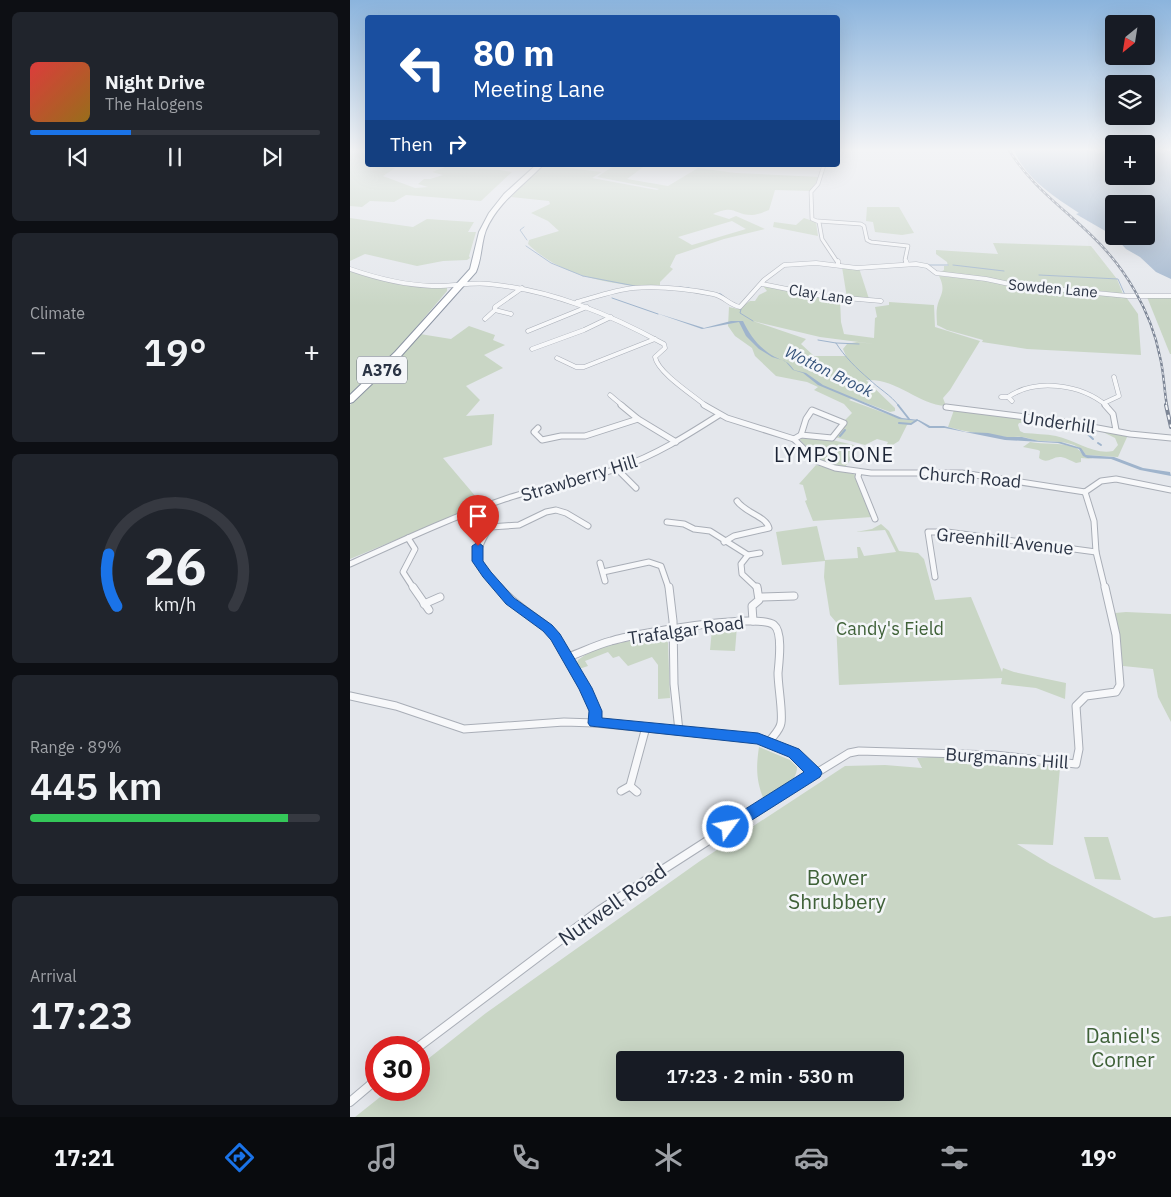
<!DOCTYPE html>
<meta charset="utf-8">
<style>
body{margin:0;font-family:"IBM Plex Sans",sans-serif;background:#20242c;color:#f1f3f6;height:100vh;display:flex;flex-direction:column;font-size:19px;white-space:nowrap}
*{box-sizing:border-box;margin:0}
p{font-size:16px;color:#9ea1a6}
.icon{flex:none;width:28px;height:28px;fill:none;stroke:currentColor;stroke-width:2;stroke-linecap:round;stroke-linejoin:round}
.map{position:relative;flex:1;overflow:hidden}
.side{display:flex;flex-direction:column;gap:12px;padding:12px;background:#0d0f14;width:350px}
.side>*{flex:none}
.guide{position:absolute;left:15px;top:15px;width:475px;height:152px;border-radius:5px;box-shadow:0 5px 20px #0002;background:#1a4fa0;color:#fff;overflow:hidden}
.needle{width:32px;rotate:210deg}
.tools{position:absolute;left:755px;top:15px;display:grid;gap:10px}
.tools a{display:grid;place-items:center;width:50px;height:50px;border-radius:5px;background:#171b24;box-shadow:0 5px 20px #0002;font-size:25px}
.speed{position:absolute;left:15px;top:1036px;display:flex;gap:10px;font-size:25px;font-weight:700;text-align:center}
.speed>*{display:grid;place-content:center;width:65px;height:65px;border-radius:50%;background:#171b24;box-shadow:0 5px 20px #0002;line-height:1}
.speed .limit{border:8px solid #d22;background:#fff;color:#111}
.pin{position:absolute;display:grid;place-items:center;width:42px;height:42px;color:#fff;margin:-51px -21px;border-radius:50% 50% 50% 0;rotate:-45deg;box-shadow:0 0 5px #0007}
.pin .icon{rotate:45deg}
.me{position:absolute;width:55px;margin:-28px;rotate:58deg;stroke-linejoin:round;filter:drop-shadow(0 0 4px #0008)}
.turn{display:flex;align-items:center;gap:18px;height:105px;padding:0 25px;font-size:22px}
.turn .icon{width:65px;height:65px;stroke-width:2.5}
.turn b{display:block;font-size:35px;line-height:42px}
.then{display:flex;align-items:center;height:48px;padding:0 25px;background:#0003;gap:10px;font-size:19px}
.big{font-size:38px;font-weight:600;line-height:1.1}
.side .card{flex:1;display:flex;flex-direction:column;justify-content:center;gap:8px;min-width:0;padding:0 18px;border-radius:8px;background:#20242c}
.side .dial{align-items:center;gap:0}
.dial svg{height:130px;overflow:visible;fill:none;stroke:#363941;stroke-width:7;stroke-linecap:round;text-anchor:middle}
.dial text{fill:#f1f3f6;stroke:none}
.song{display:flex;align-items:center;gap:15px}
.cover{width:60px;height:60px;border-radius:8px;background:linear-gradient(135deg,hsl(0 70% 55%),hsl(40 70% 35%))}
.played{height:5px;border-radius:2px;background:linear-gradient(90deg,#1a73e8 35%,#363941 35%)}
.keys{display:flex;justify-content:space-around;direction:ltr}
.heat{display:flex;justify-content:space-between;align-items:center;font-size:28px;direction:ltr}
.charge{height:8px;border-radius:4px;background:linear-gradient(90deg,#34c759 89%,#363941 0)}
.trip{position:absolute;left:266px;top:1051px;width:288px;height:50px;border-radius:5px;background:#171b24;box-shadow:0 5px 20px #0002;font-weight:600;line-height:50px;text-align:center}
.dock{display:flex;height:80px;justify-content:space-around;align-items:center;background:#090b0e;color:#9ea1a6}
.dock .icon{width:35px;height:35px}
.dock .selected{color:#1a73e8}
.dock b{font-size:22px;color:#f1f3f6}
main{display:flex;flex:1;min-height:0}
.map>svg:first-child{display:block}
.green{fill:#c9d6c5;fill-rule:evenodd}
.water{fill:#9fb4cc}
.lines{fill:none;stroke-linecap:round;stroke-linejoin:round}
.stream-far1{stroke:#9fb4cc;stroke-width:1}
.stream{stroke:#9fb4cc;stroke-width:2}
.street-far4-casing{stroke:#a9aeb7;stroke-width:4.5}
.street-far3-casing{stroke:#a9aeb7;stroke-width:5}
.street-far2-casing{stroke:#a9aeb7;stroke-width:7}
.street-far1-casing{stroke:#a9aeb7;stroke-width:9}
.street-casing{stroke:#a9aeb7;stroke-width:10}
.highway-casing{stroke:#8b94a3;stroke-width:2}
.street-far4{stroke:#f7f8fa;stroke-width:3}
.street-far3{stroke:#f7f8fa;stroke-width:4}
.street-far2{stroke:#f7f8fa;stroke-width:5}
.street-far1{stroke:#f7f8fa;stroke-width:7}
.street{stroke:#f7f8fa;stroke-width:8}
.highway{fill:#fff;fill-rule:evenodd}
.rail-far1-casing{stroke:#7d8696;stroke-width:2.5}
.rail-casing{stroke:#7d8696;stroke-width:4}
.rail-far1{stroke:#f4f6f9;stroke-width:1;stroke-dasharray:3;stroke-linecap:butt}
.rail{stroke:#f4f6f9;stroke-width:2;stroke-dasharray:5;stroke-linecap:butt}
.route{fill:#1a73e8;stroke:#114b97}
.labels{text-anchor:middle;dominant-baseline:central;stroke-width:5;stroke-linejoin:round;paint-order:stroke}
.far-street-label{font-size:15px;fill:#2b3445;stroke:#f4f6f9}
.shield{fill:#f4f6f9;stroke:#676e7b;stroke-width:1}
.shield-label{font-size:16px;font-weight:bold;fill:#2b3445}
.far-water-label{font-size:16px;font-style:italic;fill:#34527a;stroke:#f4f6f9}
.street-label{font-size:18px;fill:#2b3445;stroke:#f4f6f9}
.park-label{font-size:18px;fill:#3f6138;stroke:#f4f6f9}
.quarter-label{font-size:20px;letter-spacing:1px;fill:#1d2536;stroke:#f4f6f9}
.near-park-label{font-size:21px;fill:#3f6138;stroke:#f4f6f9}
.near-street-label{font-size:21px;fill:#2b3445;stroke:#f4f6f9}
</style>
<main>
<section class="side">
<div class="card">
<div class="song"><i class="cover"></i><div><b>Night Drive</b><p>The Halogens</p></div></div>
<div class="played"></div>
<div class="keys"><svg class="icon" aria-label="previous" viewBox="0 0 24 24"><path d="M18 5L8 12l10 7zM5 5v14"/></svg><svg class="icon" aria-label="pause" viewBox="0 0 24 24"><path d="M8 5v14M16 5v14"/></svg><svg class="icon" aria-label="next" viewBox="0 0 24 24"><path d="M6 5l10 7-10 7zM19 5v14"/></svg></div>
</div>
<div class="card"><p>Climate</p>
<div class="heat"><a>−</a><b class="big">19°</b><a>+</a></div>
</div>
<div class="card dial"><svg viewBox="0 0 100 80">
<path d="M14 69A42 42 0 1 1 86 69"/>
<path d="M14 69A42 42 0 0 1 9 37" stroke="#1a73e8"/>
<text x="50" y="56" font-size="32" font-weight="700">26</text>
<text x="50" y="72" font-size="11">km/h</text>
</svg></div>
<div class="card"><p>Range · 89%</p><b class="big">445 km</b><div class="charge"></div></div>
<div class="card"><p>Arrival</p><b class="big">17:23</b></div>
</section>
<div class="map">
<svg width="821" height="1117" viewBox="0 0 821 1117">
<rect width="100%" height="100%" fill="#e4e7ec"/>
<g class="green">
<path d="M 0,150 L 17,150 L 18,165 L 39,165 L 37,167 L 45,168 L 33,176 L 65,188 L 78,187 L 68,184 L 74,179 L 80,179 L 93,175 L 82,172 L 95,167 L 150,170 L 162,172 L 131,201 L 56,195 L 44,202 L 20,201 L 12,207 L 0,206 Z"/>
<path d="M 193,165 L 252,172 L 242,178 L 307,190 L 309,189 L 247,177 L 265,165 L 296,165 L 277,179 L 318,186 L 348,168 L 386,173 L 470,177 L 460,191 L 425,190 L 419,210 C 414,212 407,215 402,215 C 383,215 386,204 363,214 L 379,219 L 386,216 L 415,229 L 374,239 L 326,255 L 320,267 L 323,269 L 310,282 L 310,288 C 265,285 212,278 178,244 L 179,240 L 209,231 L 198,221 L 181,213 L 200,204 L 199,201 L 161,197 ZM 382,221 L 396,229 L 342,245 L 328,237 Z"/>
<path d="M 517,207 L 549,207 L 564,233 L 552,235 L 525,232 L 523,222 L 516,221 Z"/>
<path d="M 0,218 L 63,227 L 77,219 L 122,222 L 124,222 L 118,232 L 126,232 L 119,256 L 120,258 L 117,260 L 93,261 L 67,266 L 15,254 L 0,261 Z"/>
<path d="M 454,218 L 466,222 L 468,236 L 423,227 L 424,222 L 446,225 Z"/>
<path d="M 643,243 L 741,246 L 767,279 L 773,294 L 742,290 L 672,286 L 589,273 L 594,270 L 594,266 L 598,266 L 597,262 L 586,254 L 586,250 L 648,254 Z"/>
<path d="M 492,267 L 509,268 L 519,299 L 497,298 Z"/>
<path d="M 0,271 L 47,284 L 97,288 L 97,291 L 29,371 L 0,397 Z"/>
<path d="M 589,276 L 636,280 L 669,287 L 776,297 L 788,314 L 791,355 L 677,349 L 632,342 L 633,340 L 597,330 L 587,325 C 587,320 586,313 587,308 C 589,295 597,292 589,276 Z"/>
<path d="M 413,286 L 490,299 L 491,322 L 494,334 L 524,338 L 525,318 L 527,317 L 525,307 L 539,305 L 539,302 L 584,305 L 585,327 L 630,341 L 600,390 L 593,398 L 596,406 C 567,404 547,378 516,380 L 545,408 L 545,411 L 540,412 L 503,398 L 499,400 L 551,419 L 567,421 L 557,425 L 549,441 L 541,446 L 535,457 L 508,450 L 495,467 L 469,461 L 450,440 L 451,438 L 482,440 L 508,446 L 510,446 L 509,449 L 532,454 L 538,442 L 527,439 L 515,445 L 485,437 L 497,423 L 495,420 L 502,413 L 494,404 L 464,390 L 468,387 L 457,382 L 426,376 L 405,356 L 402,348 L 385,336 L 378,326 L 379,307 L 388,309 L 400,301 L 405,301 L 409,295 L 417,291 ZM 403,321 L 470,337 L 524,344 L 507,342 L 497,344 L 493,349 L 496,356 L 464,356 L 451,344 L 456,339 Z"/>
<path d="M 797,297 L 821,298 L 821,354 L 820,354 Z"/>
<path d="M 119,326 L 145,335 L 143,340 L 155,345 L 134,355 L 153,368 L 116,386 L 130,400 L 116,416 L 144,414 L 142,445 L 93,458 L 132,504 L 0,559 L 0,405 L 38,369 L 70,334 L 101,339 Z"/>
<path d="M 604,410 L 737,427 L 737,431 C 714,435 692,421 669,423 L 668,425 L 670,431 L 674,433 C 685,434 696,434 706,436 C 725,440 744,455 763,451 L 768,445 L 765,438 L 753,432 L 754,430 L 778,435 L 768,457 L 736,455 C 727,440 706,442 690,441 C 684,441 678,437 671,437 C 666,436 661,438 656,437 C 637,435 617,432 598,427 Z"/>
<path d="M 680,442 C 694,445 709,442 724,447 C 732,450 732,458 743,459 L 731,458 L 731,462 L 726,463 C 721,461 717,458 711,457 C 702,456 698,465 689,458 L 690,451 L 688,450 L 673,447 Z"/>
<path d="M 466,465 L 507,475 L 522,517 L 463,521 L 455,501 L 457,500 L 453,485 L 449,484 Z"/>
<path d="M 531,524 L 539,531 L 549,551 L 568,553 L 574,559 L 585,600 L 621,597 L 652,672 L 653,668 L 664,672 L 716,683 L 715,699 L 686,688 L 651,684 L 652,678 L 489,685 L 486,622 L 480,615 L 474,577 L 475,561 L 432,565 L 426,532 L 467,526 L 475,560 L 508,558 L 507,547 L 510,547 L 514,556 L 546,552 L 535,530 L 506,532 L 522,529 Z"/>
<path d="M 776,612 L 821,614 L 821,722 L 808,697 L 803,669 L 773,666 L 765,613 Z"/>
<path d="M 387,626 L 385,651 L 360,650 L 362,629 Z"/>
<path d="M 305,637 L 316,639 L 318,643 L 320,698 L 308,699 L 308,665 L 302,657 L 278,666 L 269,656 L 263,658 L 258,652 L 235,661 L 238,666 L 229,669 L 227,664 L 228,660 C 248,644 280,641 305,637 Z"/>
<path d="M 409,747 L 440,760 L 447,767 C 447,784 428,791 414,800 C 406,781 406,767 409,747 Z"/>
<path d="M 623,754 L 710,768 L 703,845 L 667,844 L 700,864 L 804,918 L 821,916 L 821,1117 L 5,1117 L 39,1090 L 69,1090 L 69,1066 L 136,1013 L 350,861 L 495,766 L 535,765 L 572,768 L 567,758 ZM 275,1060 L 545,1060 L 545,1092 L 275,1092 Z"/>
<path d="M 734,837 L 758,837 L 771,880 L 745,879 Z"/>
</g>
<g class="water">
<path d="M 664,150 L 764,150 L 764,176 L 796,176 L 796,150 L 821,150 L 821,279 L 806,272 L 790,257 L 776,249 L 764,236 L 796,236 L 796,204 L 764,204 L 764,236 L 731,217 L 726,214 L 729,213 C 704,197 675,178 664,150 Z"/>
<path d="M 306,313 L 354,328 L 381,321 L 393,321 C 400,336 410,349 425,357 C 435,362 437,360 444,370 L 456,373 L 473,385 L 552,418 L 569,420 L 580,426 L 594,426 L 616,432 L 638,433 L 657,437 L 672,437 L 689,441 L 711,442 L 731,448 L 736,455 L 764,457 L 793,468 L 820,472 L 821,476 L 790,470 L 761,459 L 737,458 L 733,456 L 729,449 L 708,443 L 655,440 L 595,428 L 579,428 L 568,421 L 549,419 L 468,385 L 453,373 L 443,370 L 435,361 L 422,357 L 409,349 L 396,336 L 389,322 L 352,329 Z"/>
</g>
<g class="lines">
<g class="stream-far1">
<path d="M 174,227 L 170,230 L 177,240"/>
<path d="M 176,246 L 201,263 L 233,276"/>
<path d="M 577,265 L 598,265"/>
<path d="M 603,265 L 654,271"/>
<path d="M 689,275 L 768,279 L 775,295"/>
<path d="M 233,276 L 285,286"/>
<path d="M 329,287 L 339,288"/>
<path d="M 354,291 L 371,294 L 378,300"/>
<path d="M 262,298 L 308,314"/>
<path d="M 391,309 L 390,313 L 403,321"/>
<path d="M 468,340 L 486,343 C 494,356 507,369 519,379 C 529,389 541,395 549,406"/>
<path d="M 486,343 L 509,344"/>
</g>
<g class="stream">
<path d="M 548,405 L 559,419"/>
<path d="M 549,423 L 561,424 L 567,420"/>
<path d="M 729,426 L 743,439"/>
<path d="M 490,436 L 495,430"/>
<path d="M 748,443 L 751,445"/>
</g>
<g class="street-far4-casing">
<g id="street-far4">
<path d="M 474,165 L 468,184 L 461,192 L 462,219 L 469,222 L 472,239 L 488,263"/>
<path d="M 468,221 L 511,224 L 514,226 L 517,240 L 521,242 L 558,246 L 555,260 L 556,263"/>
</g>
</g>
<g class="street-far3-casing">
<g id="street-far3">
<path d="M 488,261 L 488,265"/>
<path d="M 556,261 L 557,264"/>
<path d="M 0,269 C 26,278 54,285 82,286 C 101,287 119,282 139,284 C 202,290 259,314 314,344 L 315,348 L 305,357 C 308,373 343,395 356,406"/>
<path d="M 412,284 L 472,296 L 531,301"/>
<path d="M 227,302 C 245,297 265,290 283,288 C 309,286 338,289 363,294 C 374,296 379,305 390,307 L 414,280 L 434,265 L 466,263 L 507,268 L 566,264 L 577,266 L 586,273 L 636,279 L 664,285 L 777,296 L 821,296"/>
<path d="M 145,310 L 145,307 L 172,288"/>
<path d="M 135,319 L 145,310 L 161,314"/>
<path d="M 178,331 L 237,307"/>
<path d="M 182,349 L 234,330 L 261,317"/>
<path d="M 207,358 L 226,367 L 234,367 L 305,339"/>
<path d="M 260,395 L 273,406"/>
<path d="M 651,397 L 658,397 L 662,401"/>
<path d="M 658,397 C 686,378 731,384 757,406"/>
<path d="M 754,403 L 769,396 L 764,377"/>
</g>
</g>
<g class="street-far2-casing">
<g id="street-far2">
<path d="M 271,405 L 288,419 L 326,442"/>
<path d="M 354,405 L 377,418 L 444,439 L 466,461 L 485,468 L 521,473 L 612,473 L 735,492"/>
<path d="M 755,405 L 763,414 L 766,430"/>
<path d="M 596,407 L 715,422 L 780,434 L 821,438"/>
<path d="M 462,410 L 494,423 L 482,438 L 451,435 L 456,419 Z"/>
<path d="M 188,428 L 184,432 L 192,440 L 211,436 L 235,436 L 288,419"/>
<path d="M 444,439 L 451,435"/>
<path d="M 267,469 L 286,488"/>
<path d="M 509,472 L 508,477 L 525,519"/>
<path d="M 735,492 L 751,481 L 766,479 L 821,490"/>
<path d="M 735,492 L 744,521 L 746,552 L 755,589"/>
<path d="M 132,509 L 139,520 L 140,527 C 119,560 128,561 150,589"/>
<path d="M 317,522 L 334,524 L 344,529 L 360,531 L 398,555 L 391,564 L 392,574 L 408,589"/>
<path d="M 140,527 L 169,525 L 196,512 L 206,510 L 216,513 L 238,526"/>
<path d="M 58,538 L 65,549 L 53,572 L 64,589"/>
<path d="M 374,542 L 384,536 L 419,528 C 416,516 395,513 387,501"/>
<path d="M 398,555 L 410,553"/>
<path d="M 250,563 L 255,581"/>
<path d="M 0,564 C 51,541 102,517 155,499 C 192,486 231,481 269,468 C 306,455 336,436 369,415"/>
<path d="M 253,572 L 299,562 L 311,566 L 319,589"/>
<path d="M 585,577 L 578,532 L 597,532 L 746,552"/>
</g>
</g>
<g class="street-far1-casing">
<g id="street-far1">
<path d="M 63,587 L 79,610"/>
<path d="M 149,587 C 163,604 180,613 197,627 C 208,636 242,697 245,711 C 246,715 245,719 245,723"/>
<path d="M 319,587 L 323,621 L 324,684 L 329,731"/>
<path d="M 410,597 L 444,596"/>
<path d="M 74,604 L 90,597"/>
<path d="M 403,621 L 402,606 L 409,600 L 407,587"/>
<path d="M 218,657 C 232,652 246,645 261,641 C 283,634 409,612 424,625 C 433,632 429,662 428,673 C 428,686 433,712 431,723 C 430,730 423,736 419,742"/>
<path d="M 0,696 L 46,706 L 114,729 L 214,722 L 245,723 L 408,739 L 444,753 L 465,773"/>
<path d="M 280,786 L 296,727"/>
<path d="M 271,791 L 280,786 L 287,792"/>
<path d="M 388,821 L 499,753 L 509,751 L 645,755 L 726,764 L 729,749 L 726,706 L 736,696 L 766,692 L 770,685 L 766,635 L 755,587"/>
</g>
</g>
<g class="street-casing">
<g id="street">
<path d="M 67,1048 L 250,910 L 390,820"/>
<path d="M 0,1102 L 26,1080"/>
</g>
</g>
<g class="highway-casing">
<path id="highway" d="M 186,165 L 193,165 C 173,186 148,202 136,230 C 131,243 132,258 126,272 L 51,356 L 3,402 L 0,403 L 0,395 L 45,352 L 120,269 L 129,232 L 139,213 L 154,194 Z"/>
</g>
<use href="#street-far4" class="street-far4"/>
<use href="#street-far3" class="street-far3"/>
<use href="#street-far2" class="street-far2"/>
<use href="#street-far1" class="street-far1"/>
<use href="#street" class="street"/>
<use href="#highway" class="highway"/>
<g class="rail-far1-casing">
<path id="rail-far1" d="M 659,150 C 680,185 712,207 741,235 C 775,267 801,311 810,357 C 814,373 814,390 817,406"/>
</g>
<g class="rail-casing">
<path id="rail" d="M 816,405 L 821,427"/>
</g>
<use href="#rail-far1" class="rail-far1"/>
<use href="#rail" class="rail"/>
</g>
<linearGradient id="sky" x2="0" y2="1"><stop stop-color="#8bb4dd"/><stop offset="0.49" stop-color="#f3f4f6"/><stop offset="1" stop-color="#f3f4f6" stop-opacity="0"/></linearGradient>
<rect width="821" height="306" fill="url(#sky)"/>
<path class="route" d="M 128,542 L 133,546 L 133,561 L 141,572 L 164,598 L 202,625 L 210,634 L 242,688 L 252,711 L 252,718 L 408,733 L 449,749 L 470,769 L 472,773 L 470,777 L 383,832 L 378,834 L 373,832 L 370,827 L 373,823 L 454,772 L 439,757 L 407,744 L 240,726 L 238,723 L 239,711 L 229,689 L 201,640 L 193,631 L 156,604 L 133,577 L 122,561 L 122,546 Z"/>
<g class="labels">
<g class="far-street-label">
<text transform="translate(703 288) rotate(5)">Sowden Lane</text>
<text transform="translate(471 294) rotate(9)">Clay Lane</text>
</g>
<rect class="shield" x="7" y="356.5" width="50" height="27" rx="4"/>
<g class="shield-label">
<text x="32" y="370">A376</text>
</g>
<g class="far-water-label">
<text transform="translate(479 371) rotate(26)">Wotton Brook</text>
</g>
<g class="street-label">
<text transform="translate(709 422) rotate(8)">Underhill</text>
<text transform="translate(620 477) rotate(5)">Church Road</text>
<text transform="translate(229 478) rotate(-17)">Strawberry Hill</text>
<text transform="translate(655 541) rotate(6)">Greenhill Avenue</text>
<text transform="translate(336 630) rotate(-8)">Trafalgar Road</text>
<text transform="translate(657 758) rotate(4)">Burgmanns Hill</text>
</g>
<g class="park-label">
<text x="540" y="628">Candy's Field</text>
</g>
<g class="quarter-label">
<text x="484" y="454">LYMPSTONE</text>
</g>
<g class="near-park-label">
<text x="487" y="877">Bower<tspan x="487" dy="24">Shrubbery</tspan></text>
<text x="773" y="1035">Daniel's<tspan x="773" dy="24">Corner</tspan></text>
</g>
<g class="near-street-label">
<text transform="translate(262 904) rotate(-35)">Nutwell Road</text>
</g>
</g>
</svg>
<div class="tools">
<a><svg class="needle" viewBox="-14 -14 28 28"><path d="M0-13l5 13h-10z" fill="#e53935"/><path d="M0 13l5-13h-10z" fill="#9ea1a6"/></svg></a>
<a><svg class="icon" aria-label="layers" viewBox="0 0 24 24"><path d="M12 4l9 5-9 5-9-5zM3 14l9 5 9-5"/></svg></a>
<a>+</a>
<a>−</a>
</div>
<div class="speed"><div class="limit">30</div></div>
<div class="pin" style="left:128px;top:546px;background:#d93025"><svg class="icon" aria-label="arrive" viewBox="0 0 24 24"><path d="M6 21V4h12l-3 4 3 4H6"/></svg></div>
<svg class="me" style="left:378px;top:827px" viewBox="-20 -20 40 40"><circle r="17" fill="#1a73e8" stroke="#fff" stroke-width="3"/><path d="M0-11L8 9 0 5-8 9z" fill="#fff"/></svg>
<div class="trip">17:23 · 2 min · 530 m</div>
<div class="guide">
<div class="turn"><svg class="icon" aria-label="left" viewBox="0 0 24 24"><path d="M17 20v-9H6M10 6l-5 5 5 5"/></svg><div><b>80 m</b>Meeting Lane</div></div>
<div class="then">Then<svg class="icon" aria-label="right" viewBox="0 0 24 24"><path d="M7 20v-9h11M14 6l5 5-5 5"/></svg></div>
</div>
</div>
</main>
<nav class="dock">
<b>17:21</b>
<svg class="icon selected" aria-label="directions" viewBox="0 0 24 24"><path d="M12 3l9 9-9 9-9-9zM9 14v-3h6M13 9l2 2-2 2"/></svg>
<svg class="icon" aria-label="music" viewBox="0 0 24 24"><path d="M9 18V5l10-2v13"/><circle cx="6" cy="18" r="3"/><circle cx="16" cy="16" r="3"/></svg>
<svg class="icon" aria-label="phone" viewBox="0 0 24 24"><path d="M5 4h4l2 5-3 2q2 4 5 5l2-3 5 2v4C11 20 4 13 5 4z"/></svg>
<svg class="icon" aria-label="climate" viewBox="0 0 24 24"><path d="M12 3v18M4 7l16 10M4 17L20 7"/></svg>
<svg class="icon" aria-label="car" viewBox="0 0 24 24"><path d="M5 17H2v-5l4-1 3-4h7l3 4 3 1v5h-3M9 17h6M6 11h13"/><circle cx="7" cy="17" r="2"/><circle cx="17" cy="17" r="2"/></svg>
<svg class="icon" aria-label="filters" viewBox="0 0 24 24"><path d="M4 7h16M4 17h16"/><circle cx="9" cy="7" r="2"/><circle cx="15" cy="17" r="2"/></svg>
<b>19°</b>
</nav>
